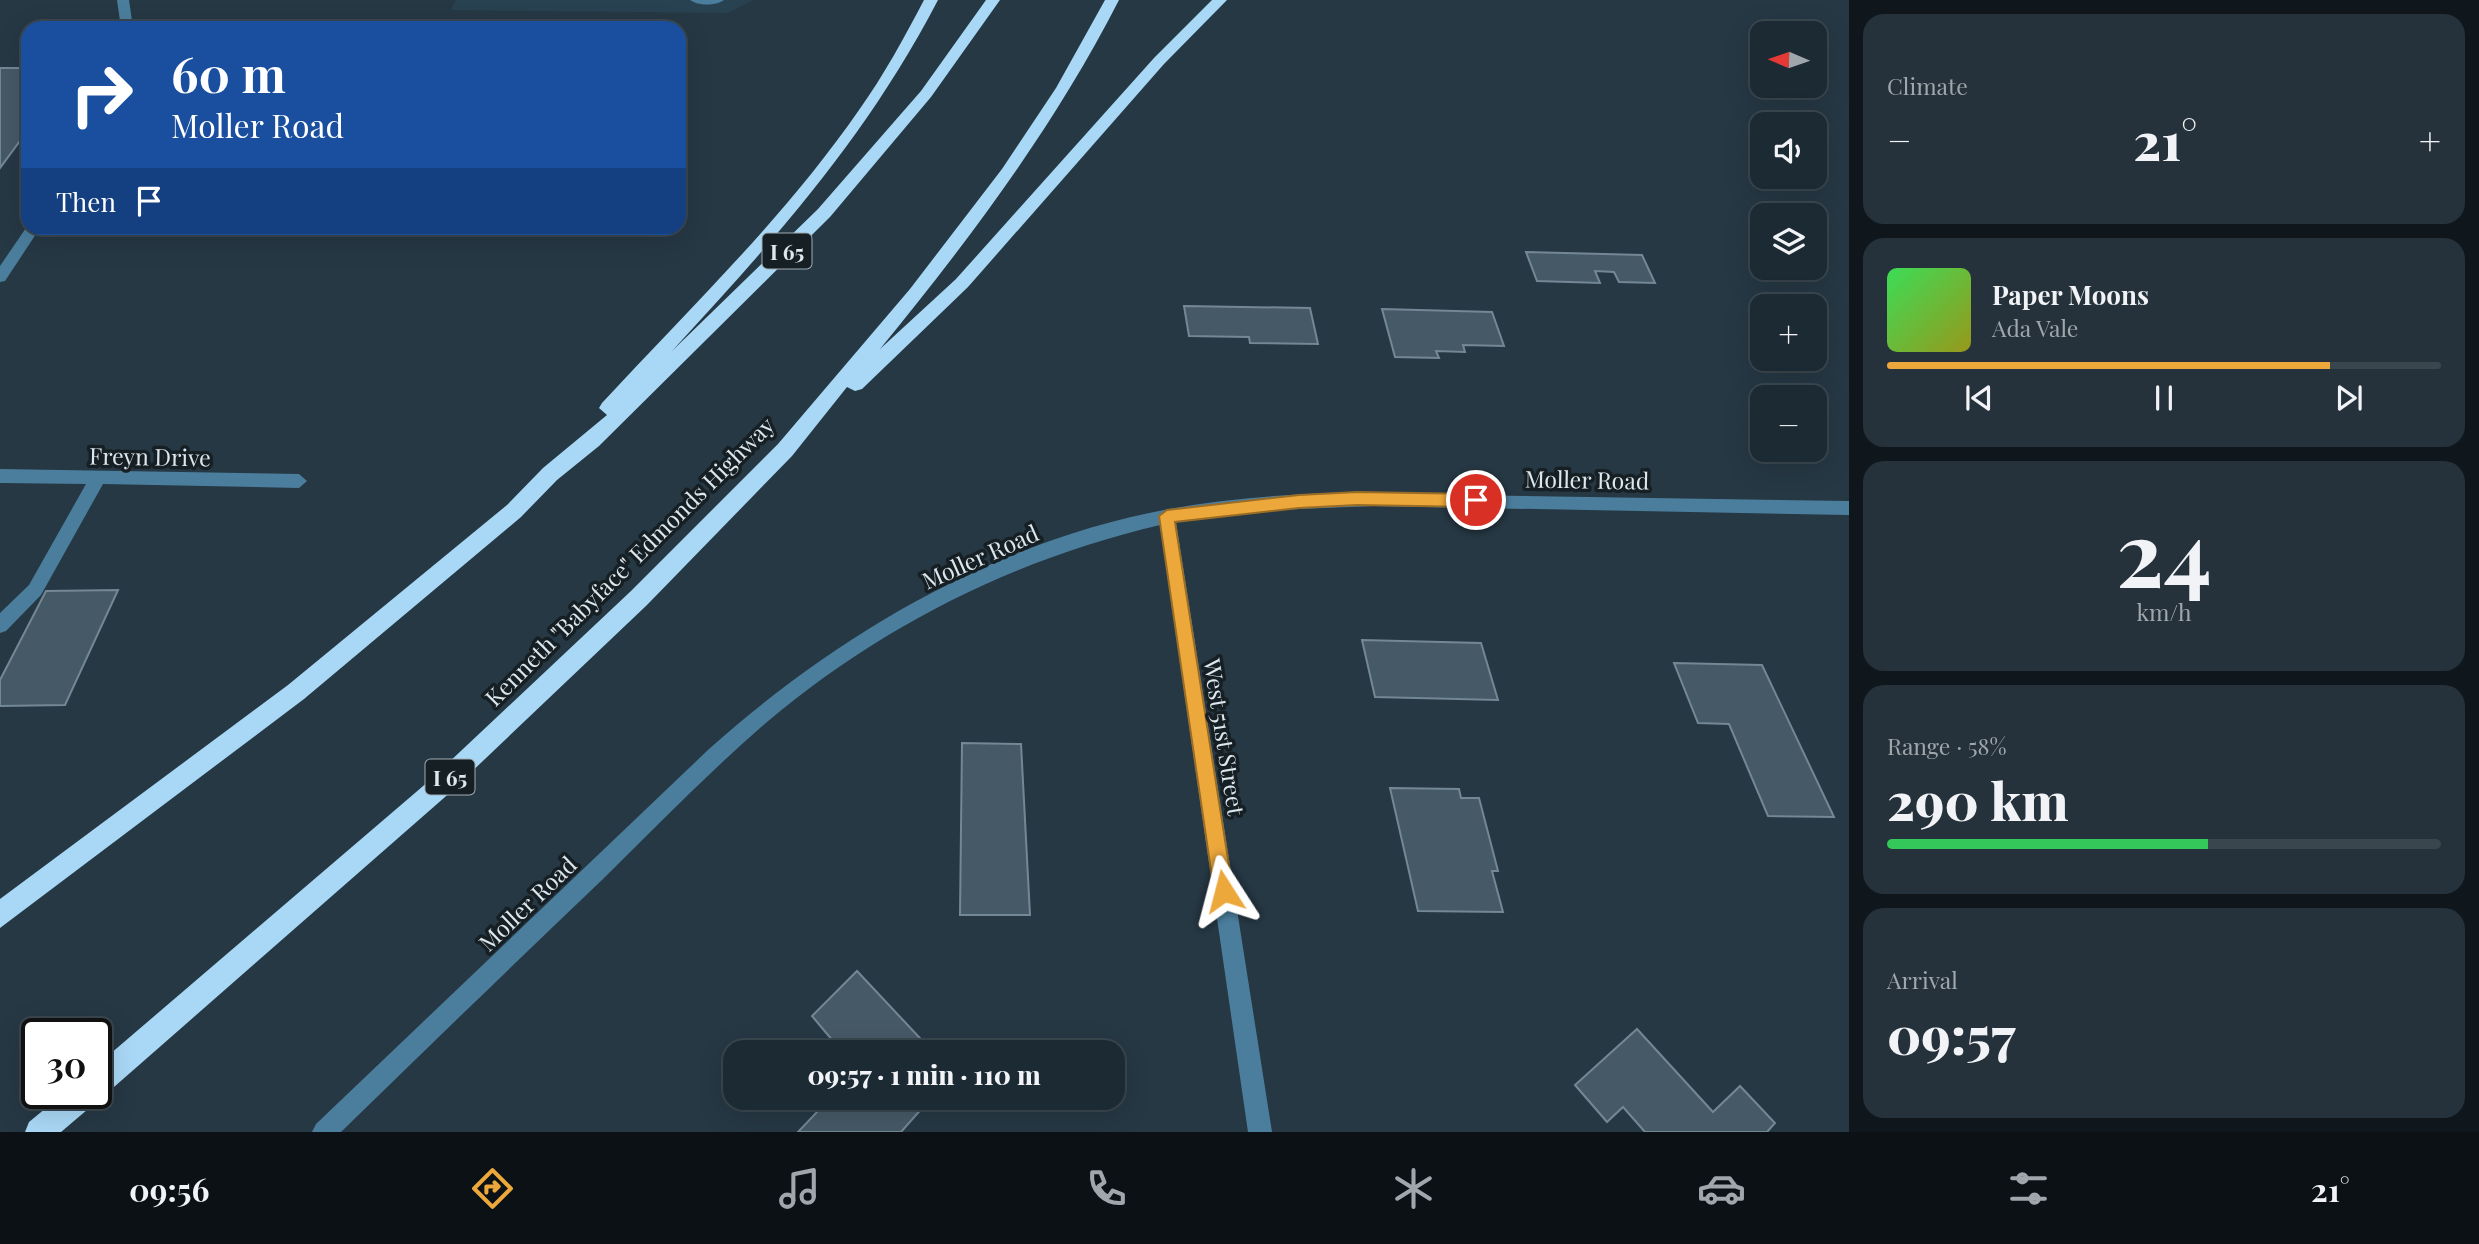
<!DOCTYPE html>
<meta charset="utf-8">
<style>
body{margin:0;font-family:"Playfair Display",serif;background:#25323b;color:#f1f3f6;height:100vh;display:flex;flex-direction:column;font-size:26px;white-space:nowrap}
*{box-sizing:border-box;margin:0}
p{font-size:23px;color:#a0a7ac}
.icon{flex:none;width:38px;height:38px;fill:none;stroke:currentColor;stroke-width:2;stroke-linecap:round;stroke-linejoin:round}
.map{position:relative;flex:1;overflow:hidden}
.drawer{display:flex;flex-direction:column;gap:14px;padding:14px;background:#0f171c;width:630px}
.drawer>*{flex:none}
.hud{position:absolute;left:21px;top:21px;width:665px;height:214px;border-radius:21px;box-shadow:0 7px 28px #0002,0 0 0 2px #3a464e;background:#1a4fa0;color:#fff;overflow:hidden}
.needle{width:46px;rotate:272deg}
.tools{position:absolute;left:1750px;top:21px;display:grid;gap:14px}
.tools a{display:grid;place-items:center;width:77px;height:77px;border-radius:14px;background:#1c2a33;box-shadow:0 7px 28px #0002,0 0 0 2px #3a464e;font-size:35px}
.speed{position:absolute;left:21px;top:1018px;display:flex;gap:14px;font-size:35px;font-weight:700;text-align:center}
.speed>*{display:grid;place-content:center;width:91px;height:91px;border-radius:50%;background:#1c2a33;box-shadow:0 7px 28px #0002,0 0 0 2px #3a464e;line-height:1}
.speed .limit{border:4px solid #111;border-radius:10px;background:#fff;color:#111}
.pin{position:absolute;display:grid;place-items:center;width:60px;height:60px;color:#fff;margin:-30px;border:4px solid #fff;border-radius:50%;box-shadow:0 2px 7px #0007}
.me{position:absolute;width:77px;margin:-38px;rotate:351deg;stroke-linejoin:round;filter:drop-shadow(0 0 5px #0008)}
.turn{display:flex;align-items:center;gap:24px;height:147px;padding:0 35px;font-size:32px}
.turn .icon{width:91px;height:91px;stroke-width:2.5}
.turn b{display:block;font-size:49px;line-height:60px}
.then{display:flex;align-items:center;height:66px;padding:0 35px;background:#0003;gap:14px;font-size:26px}
.big{font-size:52px;font-weight:800;line-height:1.1}
.drawer .card{flex:1;display:flex;flex-direction:column;justify-content:center;gap:10px;min-width:0;padding:0 24px;border-radius:21px;background:#25323b}
.drawer .dial{align-items:center;gap:0}
.dial b{font-size:91px;line-height:1}
.song{display:flex;align-items:center;gap:21px}
.cover{width:84px;height:84px;border-radius:10px;background:linear-gradient(135deg,hsl(130 70% 55%),hsl(60 70% 35%))}
.played{height:7px;border-radius:4px;background:linear-gradient(90deg,#eda83b 80%,#3a464e 80%)}
.keys{display:flex;justify-content:space-around;direction:ltr}
.heat{display:flex;justify-content:space-between;align-items:center;font-size:38px;direction:ltr}
.charge{height:10px;border-radius:5px;background:linear-gradient(90deg,#34c759 58%,#3a464e 0)}
.trip{position:absolute;left:723px;top:1040px;width:402px;height:70px;border-radius:21px;background:#1c2a33;box-shadow:0 7px 28px #0002,0 0 0 2px #3a464e;font-weight:800;line-height:70px;text-align:center}
.dock{display:flex;height:112px;justify-content:space-around;align-items:center;background:#0b1114;color:#a0a7ac}
.dock .icon{width:49px;height:49px}
.dock .current{color:#eda83b}
.dock b{font-size:32px;color:#f1f3f6}
main{display:flex;flex:1;min-height:0}
.map>svg:first-child{display:block}
.built{fill:#294252}
.building{fill:#465966;stroke:#738795;stroke-width:2}
.lines{fill:none;stroke-linecap:round;stroke-linejoin:round}
.minor{fill:#4b7e9d;fill-rule:evenodd}
.highway{fill:#a9d8f6;fill-rule:evenodd}
.route{fill:#eda83b;stroke:#9a6d26;stroke-width:2}
.labels{text-anchor:middle;dominant-baseline:central;stroke-width:7;stroke-linejoin:round;paint-order:stroke}
.shield{fill:#161f24;stroke:#a1abb1;stroke-width:2}
.shield-label{font-size:21px;font-weight:bold;fill:#dce7ee}
.street-label{font-size:23px;fill:#dce7ee;stroke:#161f24}
</style>
<main>
<div class="map">
<svg width="1849" height="1132" viewBox="0 0 1849 1132">
<rect width="100%" height="100%" fill="#263844"/>
<path class="built" d="M 456,0 L 753,0 L 728,13 L 451,10 Z"/>
<g class="building">
<path d="M 0,68 L 28,68 L 28,130 L 0,168 Z"/>
<path d="M 1526,252 L 1642,255 L 1655,283 L 1619,282 L 1614,272 L 1595,271 L 1600,283 L 1537,281 Z"/>
<path d="M 1184,306 L 1310,308 L 1318,344 L 1250,343 L 1249,337 L 1189,336 Z"/>
<path d="M 1382,309 L 1492,312 L 1504,346 L 1463,345 L 1465,352 L 1436,351 L 1439,358 L 1395,357 Z"/>
<path d="M 118,590 L 65,705 L 0,706 L 0,680 L 46,591 Z"/>
<path d="M 1362,640 L 1481,643 L 1498,700 L 1375,697 Z"/>
<path d="M 1674,663 L 1762,665 L 1834,817 L 1768,816 L 1729,724 L 1698,723 Z"/>
<path d="M 962,743 L 1021,744 L 1030,915 L 960,915 Z"/>
<path d="M 1390,788 L 1459,789 L 1461,798 L 1479,798 L 1498,871 L 1492,871 L 1503,912 L 1418,911 Z"/>
<path d="M 857,971 L 933,1052 L 822,1052 L 833,1041 L 812,1016 Z"/>
<path d="M 1637,1029 L 1713,1112 L 1740,1086 L 1775,1123 L 1767,1132 L 1645,1132 L 1623,1107 L 1607,1122 L 1575,1085 Z"/>
<path d="M 808,1097 L 932,1097 L 901,1132 L 798,1132 L 818,1111 Z"/>
</g>
<g class="lines">
<g class="minor">
<path d="M 117,0 L 129,0 L 133,28 L 121,28 Z"/>
<path d="M 690,0 L 724,0 C 716,6 698,6 690,0 Z"/>
<path d="M 28,225 L 28,228 L 40,228 L 5,281 L 0,282 L 0,266 Z"/>
<path d="M 0,469 L 299,474 L 307,481 L 299,488 L 103,484 L 41,595 L 6,631 L 0,633 L 0,613 L 29,585 L 86,484 L 0,483 Z"/>
<path d="M 1332,493 L 1849,501 L 1849,515 L 1374,506 L 1249,511 L 1176,522 L 1272,1132 L 1248,1132 L 1160,525 C 1015,559 881,626 767,722 C 710,771 657,826 603,879 C 515,963 428,1047 341,1132 L 312,1132 L 316,1124 L 709,749 C 839,633 996,541 1169,509 C 1223,499 1277,495 1332,493 Z"/>
</g>
<g class="highway">
<path d="M 924,0 L 938,0 C 866,138 777,237 672,351 L 818,209 L 921,91 L 986,0 L 1000,0 L 931,97 L 830,217 L 599,446 L 557,480 L 521,517 L 304,699 L 0,928 L 0,899 L 288,685 L 507,505 L 543,468 L 607,415 L 599,408 L 602,403 C 690,308 785,217 859,110 C 884,75 904,38 924,0 Z"/>
<path d="M 1105,0 L 1119,0 C 1054,127 970,239 880,349 L 956,279 L 1154,58 L 1212,0 L 1227,0 L 1164,64 L 968,287 L 862,389 L 855,391 L 847,387 L 792,456 L 647,605 L 445,797 L 106,1094 L 96,1098 L 94,1104 L 61,1132 L 25,1132 L 29,1122 L 63,1094 L 96,1094 L 96,1066 L 429,781 L 631,591 L 778,444 L 910,289 L 1002,169 L 1056,88 Z"/>
</g>
</g>
<path class="route" d="M 1357,492 L 1476,494 L 1483,500 L 1476,507 L 1357,505 L 1299,508 L 1175,522 L 1233,891 L 1230,898 L 1224,901 L 1217,898 L 1214,891 L 1159,516 L 1167,510 L 1299,495 Z"/>
<g class="labels">
<g class="shield">
<rect x="762.5" y="233.5" width="49" height="35" rx="5"/>
<rect x="425.5" y="759.5" width="49" height="35" rx="5"/>
</g>
<g class="shield-label">
<text x="787" y="251">I 65</text>
<text x="450" y="777">I 65</text>
</g>
<g class="street-label">
<text transform="translate(150 456) rotate(1)">Freyn Drive</text>
<text transform="translate(1587 479) rotate(1)">Moller Road</text>
<text transform="translate(980 556) rotate(-24)">Moller Road</text>
<text transform="translate(629 561) rotate(-45)">Kenneth "Babyface" Edmonds Highway</text>
<text transform="translate(1225 737) rotate(81)">West 51st Street</text>
<text transform="translate(527 903) rotate(-44)">Moller Road</text>
</g>
</g>
</svg>
<div class="tools">
<a><svg class="needle" viewBox="-14 -14 28 28"><path d="M0-13l5 13h-10z" fill="#e53935"/><path d="M0 13l5-13h-10z" fill="#a0a7ac"/></svg></a>
<a><svg class="icon" aria-label="sound" viewBox="0 0 24 24"><path d="M4 9h4l5-4v14l-5-4H4zM17 9q2 3 0 6"/></svg></a>
<a><svg class="icon" aria-label="layers" viewBox="0 0 24 24"><path d="M12 4l9 5-9 5-9-5zM3 14l9 5 9-5"/></svg></a>
<a>+</a>
<a>−</a>
</div>
<div class="speed"><div class="limit">30</div></div>
<div class="pin" style="left:1476px;top:500px;background:#d93025"><svg class="icon" aria-label="arrive" viewBox="0 0 24 24"><path d="M6 21V4h12l-3 4 3 4H6"/></svg></div>
<svg class="me" style="left:1224px;top:891px" viewBox="-20 -20 40 40"><path d="M0-17L14 15 0 8-14 15z" fill="#eda83b" stroke="#fff" stroke-width="4"/></svg>
<div class="trip">09:57 · 1 min · 110 m</div>
<div class="hud">
<div class="turn"><svg class="icon" aria-label="right" viewBox="0 0 24 24"><path d="M7 20v-9h11M14 6l5 5-5 5"/></svg><div><b>60 m</b>Moller Road</div></div>
<div class="then">Then<svg class="icon" aria-label="arrive" viewBox="0 0 24 24"><path d="M6 21V4h12l-3 4 3 4H6"/></svg></div>
</div>
</div>
<section class="drawer">
<div class="card"><p>Climate</p>
<div class="heat"><a>−</a><b class="big">21°</b><a>+</a></div>
</div>
<div class="card">
<div class="song"><i class="cover"></i><div><b>Paper Moons</b><p>Ada Vale</p></div></div>
<div class="played"></div>
<div class="keys"><svg class="icon" aria-label="previous" viewBox="0 0 24 24"><path d="M18 5L8 12l10 7zM5 5v14"/></svg><svg class="icon" aria-label="pause" viewBox="0 0 24 24"><path d="M8 5v14M16 5v14"/></svg><svg class="icon" aria-label="next" viewBox="0 0 24 24"><path d="M6 5l10 7-10 7zM19 5v14"/></svg></div>
</div>
<div class="card dial"><b>24</b><p>km/h</p></div>
<div class="card"><p>Range · 58%</p><b class="big">290 km</b><div class="charge"></div></div>
<div class="card"><p>Arrival</p><b class="big">09:57</b></div>
</section>
</main>
<nav class="dock">
<b>09:56</b>
<svg class="icon current" aria-label="directions" viewBox="0 0 24 24"><path d="M12 3l9 9-9 9-9-9zM9 14v-3h6M13 9l2 2-2 2"/></svg>
<svg class="icon" aria-label="music" viewBox="0 0 24 24"><path d="M9 18V5l10-2v13"/><circle cx="6" cy="18" r="3"/><circle cx="16" cy="16" r="3"/></svg>
<svg class="icon" aria-label="phone" viewBox="0 0 24 24"><path d="M5 4h4l2 5-3 2q2 4 5 5l2-3 5 2v4C11 20 4 13 5 4z"/></svg>
<svg class="icon" aria-label="climate" viewBox="0 0 24 24"><path d="M12 3v18M4 7l16 10M4 17L20 7"/></svg>
<svg class="icon" aria-label="car" viewBox="0 0 24 24"><path d="M5 17H2v-5l4-1 3-4h7l3 4 3 1v5h-3M9 17h6M6 11h13"/><circle cx="7" cy="17" r="2"/><circle cx="17" cy="17" r="2"/></svg>
<svg class="icon" aria-label="filters" viewBox="0 0 24 24"><path d="M4 7h16M4 17h16"/><circle cx="9" cy="7" r="2"/><circle cx="15" cy="17" r="2"/></svg>
<b>21°</b>
</nav>
